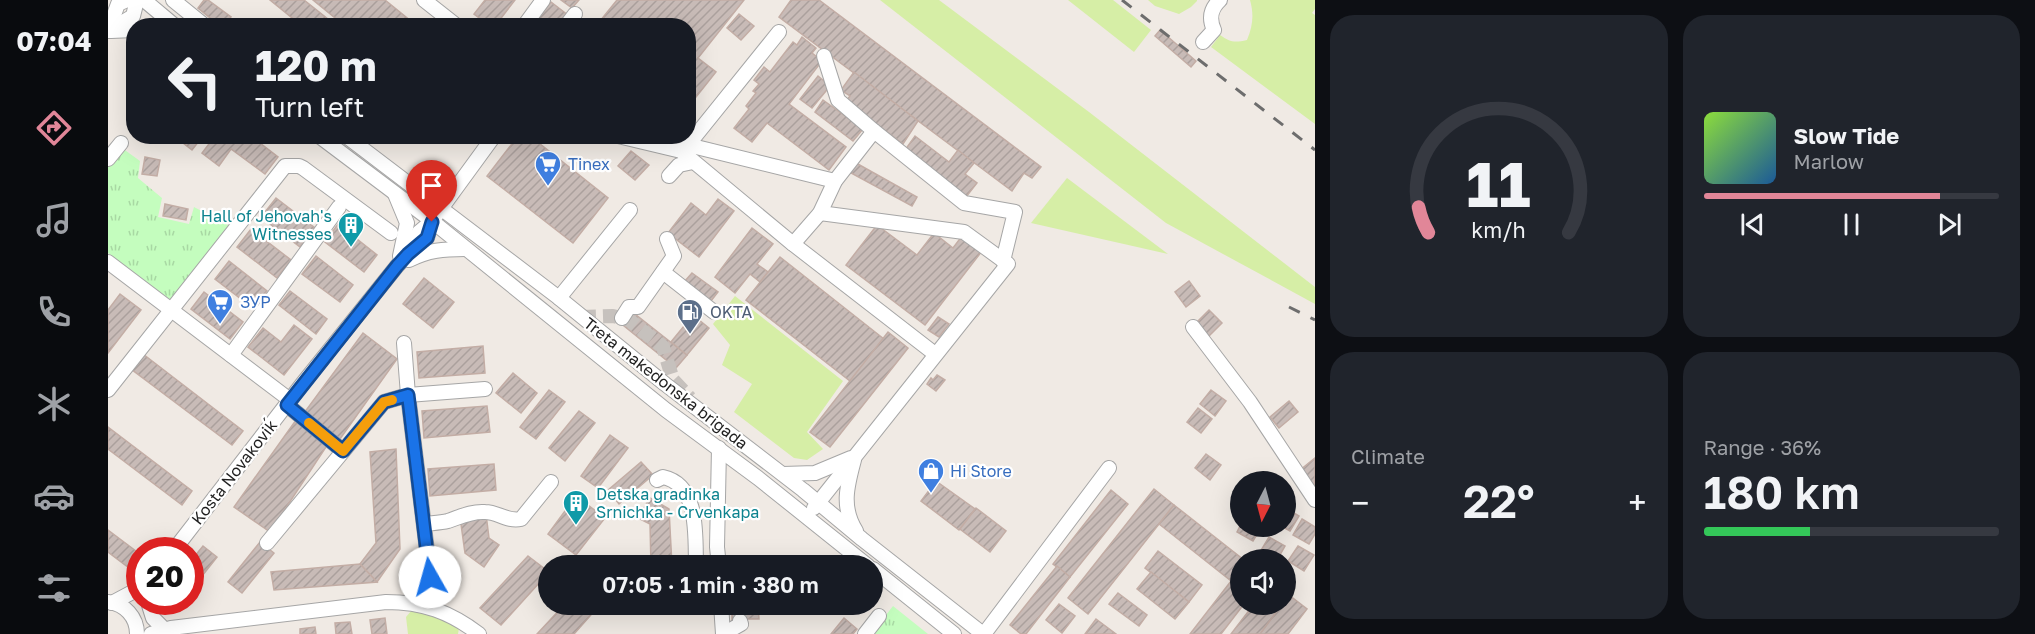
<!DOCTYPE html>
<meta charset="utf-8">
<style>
body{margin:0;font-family:"Golos Text",sans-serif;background:#20242c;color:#f1f3f6;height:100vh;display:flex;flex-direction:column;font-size:22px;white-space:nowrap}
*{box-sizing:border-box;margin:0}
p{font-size:20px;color:#9ea1a6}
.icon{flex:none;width:33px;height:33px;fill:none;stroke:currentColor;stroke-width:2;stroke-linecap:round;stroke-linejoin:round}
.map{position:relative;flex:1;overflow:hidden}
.side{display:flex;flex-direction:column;gap:15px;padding:15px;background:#0d0f14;width:720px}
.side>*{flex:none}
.hud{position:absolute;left:18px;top:18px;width:570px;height:126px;border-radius:24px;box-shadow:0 6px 24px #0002;background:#171b24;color:#f1f3f6;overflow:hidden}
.needle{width:39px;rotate:186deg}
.fabs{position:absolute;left:1122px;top:471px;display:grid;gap:12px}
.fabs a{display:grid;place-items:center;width:66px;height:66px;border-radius:50%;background:#171b24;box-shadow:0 6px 24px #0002;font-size:30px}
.speed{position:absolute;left:18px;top:537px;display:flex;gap:12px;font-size:30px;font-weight:700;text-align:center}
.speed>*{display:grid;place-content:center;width:78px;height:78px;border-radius:50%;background:#171b24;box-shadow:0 6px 24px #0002;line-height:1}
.speed .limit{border:9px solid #d22;background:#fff;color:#111}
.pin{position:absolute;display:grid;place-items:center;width:51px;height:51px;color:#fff;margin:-62px -26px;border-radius:50% 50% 50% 0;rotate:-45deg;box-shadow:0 0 6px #0007}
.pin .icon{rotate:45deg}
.me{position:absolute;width:66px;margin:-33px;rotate:353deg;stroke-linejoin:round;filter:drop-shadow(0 0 4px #0008)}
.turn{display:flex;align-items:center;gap:21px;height:126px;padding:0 30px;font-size:27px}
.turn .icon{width:78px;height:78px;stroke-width:2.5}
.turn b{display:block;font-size:42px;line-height:51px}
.big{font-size:45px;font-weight:600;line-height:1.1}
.side .card{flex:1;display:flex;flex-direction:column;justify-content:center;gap:9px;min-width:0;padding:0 21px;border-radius:24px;background:#20242c}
.side .dial{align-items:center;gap:0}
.dial svg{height:156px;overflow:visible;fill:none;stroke:#363941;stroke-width:7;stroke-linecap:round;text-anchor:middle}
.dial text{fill:#f1f3f6;stroke:none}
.song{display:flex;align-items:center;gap:18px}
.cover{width:72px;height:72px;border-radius:9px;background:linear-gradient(135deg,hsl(90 70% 55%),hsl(210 70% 35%))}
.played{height:6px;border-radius:3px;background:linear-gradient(90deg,#e18698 80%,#363941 80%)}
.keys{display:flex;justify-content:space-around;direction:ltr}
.heat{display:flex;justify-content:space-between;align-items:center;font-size:33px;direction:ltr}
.charge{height:9px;border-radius:4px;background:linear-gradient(90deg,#34c759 36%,#363941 0)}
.side .tiles{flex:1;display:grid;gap:15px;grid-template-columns:repeat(2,1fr)}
.trip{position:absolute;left:430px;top:555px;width:345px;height:60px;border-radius:30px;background:#171b24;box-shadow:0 6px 24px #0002;font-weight:600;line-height:60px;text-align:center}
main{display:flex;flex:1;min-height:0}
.menu{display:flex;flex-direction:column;width:108px;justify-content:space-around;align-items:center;background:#090b0e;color:#9ea1a6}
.menu .icon{width:42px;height:42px}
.menu .on{color:#e18698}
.menu b{font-size:27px;color:#f1f3f6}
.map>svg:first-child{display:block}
.grass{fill:#d6eea6}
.park{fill:url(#park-tufts)}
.building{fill:url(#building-hatch);stroke:#c3ada5;stroke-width:1.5}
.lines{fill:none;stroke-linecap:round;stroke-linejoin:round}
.minor-tunnel{stroke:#c6c1bd;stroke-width:14;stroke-dasharray:14 7;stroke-linecap:butt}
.minor-casing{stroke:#a6a6a6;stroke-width:16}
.minor{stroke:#fff;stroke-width:14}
.rail{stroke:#6d6d6d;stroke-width:3;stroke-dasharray:12 12;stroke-linecap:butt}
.route-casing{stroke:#114b97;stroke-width:15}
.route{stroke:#1a73e8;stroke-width:10}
.slow{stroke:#f59e0b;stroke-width:10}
.labels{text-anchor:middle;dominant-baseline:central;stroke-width:4.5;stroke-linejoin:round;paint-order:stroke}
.shop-label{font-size:16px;fill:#366cbe;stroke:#fff;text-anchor:start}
.culture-label{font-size:16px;fill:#0d838f;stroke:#fff;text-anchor:end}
.service-label{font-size:16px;fill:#4e5e75;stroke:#fff;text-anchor:start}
.street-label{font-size:16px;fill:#1f1f1f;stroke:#fff}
</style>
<main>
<nav class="menu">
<b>07:04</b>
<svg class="icon on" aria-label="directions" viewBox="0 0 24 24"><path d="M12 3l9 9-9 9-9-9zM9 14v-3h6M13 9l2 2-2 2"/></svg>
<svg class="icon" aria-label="music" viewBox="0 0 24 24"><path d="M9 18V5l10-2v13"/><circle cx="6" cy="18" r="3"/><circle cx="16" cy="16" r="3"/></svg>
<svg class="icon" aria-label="phone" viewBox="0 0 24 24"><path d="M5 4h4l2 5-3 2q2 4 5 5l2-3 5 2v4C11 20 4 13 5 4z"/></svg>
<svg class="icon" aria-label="climate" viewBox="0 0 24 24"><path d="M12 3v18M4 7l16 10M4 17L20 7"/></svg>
<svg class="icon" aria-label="car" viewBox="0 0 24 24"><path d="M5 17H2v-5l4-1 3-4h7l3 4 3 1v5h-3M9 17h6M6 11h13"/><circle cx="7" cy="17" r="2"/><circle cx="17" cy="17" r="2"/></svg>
<svg class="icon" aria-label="filters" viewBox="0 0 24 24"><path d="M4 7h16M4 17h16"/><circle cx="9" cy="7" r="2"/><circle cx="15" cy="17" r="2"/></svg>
</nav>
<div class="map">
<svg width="1207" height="634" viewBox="0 0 1207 634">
<defs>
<pattern id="park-tufts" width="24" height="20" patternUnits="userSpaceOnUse" patternTransform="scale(1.5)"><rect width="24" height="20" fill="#c4fdbe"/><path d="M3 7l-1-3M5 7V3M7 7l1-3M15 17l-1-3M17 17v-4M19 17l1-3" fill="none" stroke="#a8d8a3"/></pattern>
<pattern id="building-hatch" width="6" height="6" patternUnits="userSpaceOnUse" patternTransform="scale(1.5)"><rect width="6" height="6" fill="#c8bbb7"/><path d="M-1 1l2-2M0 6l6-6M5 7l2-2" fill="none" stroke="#aba09d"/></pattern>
</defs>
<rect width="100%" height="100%" fill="#f0eae4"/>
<g class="grass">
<path d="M 772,0 L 831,0 L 981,112 L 1207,287 L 1207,304 L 1058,223 Z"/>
<path d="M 960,0 L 1005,0 L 1043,30 L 1026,52 Z"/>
<path d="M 1040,0 L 1089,0 L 1089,1 L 1083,7 L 1071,14 L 1047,6 Z"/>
<path d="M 1142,0 L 1207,0 L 1207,9 L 1204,13 L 1207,15 L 1207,124 L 1103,47 L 1112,35 C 1122,42 1126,43 1139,40 C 1145,26 1146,14 1142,0 Z"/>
<path d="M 959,178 L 1060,254 L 923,223 Z"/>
<path d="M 627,296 L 735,381 L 699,432 L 715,449 L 699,460 L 686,458 L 626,412 L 644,384 L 614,365 L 622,345 L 605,324 Z"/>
<path d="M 304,610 L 335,618 L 351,628 L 350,634 L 300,634 L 298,617 Z"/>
</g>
<g class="park">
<path d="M 14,148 L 32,161 L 30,178 L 54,198 L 50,217 L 81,224 L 86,207 L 122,226 L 64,301 L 0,253 L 0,165 Z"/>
<path d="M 785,606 L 820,634 L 763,634 Z"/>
</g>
<g class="building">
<path d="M 96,0 L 100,0 L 123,17 L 118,23 L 121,26 L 112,26 L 90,8 Z"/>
<path d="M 162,0 L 196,0 L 221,20 L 217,26 L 194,26 Z"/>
<path d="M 205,0 L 277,0 L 309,26 L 237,26 Z"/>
<path d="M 377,0 L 407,0 L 387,26 L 382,26 L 366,14 Z"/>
<path d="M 453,0 L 471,0 L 464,8 Z"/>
<path d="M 509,0 L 636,0 L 590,58 L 608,72 L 580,107 L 580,26 L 488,26 Z"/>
<path d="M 683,0 L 711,0 L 933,167 L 924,178 L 916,173 L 904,191 L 671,17 Z"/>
<path d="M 443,2 L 460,15 L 451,26 L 423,26 Z"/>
<path d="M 631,14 L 646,26 L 633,40 L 619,28 Z"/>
<path d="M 1052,30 L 1088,61 L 1083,67 L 1047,36 Z"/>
<path d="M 694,37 L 708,48 L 704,53 L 714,61 L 681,104 L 738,147 L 721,170 L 659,123 L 644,142 L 626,128 L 641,109 L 638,106 L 648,93 L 645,91 L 651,84 L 646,80 L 656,67 L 662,72 L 685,42 L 689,45 Z"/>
<path d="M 746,72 L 810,121 L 795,144 L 738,101 L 742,96 L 733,90 Z"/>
<path d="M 710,76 L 722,86 L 704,108 L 692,99 Z"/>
<path d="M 715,100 L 755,129 L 745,141 L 707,112 Z"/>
<path d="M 66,136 L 95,136 L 84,150 Z"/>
<path d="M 107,136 L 143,136 L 170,157 L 157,174 L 123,149 L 111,166 L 94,153 Z"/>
<path d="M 410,136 L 422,136 L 500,198 L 465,243 L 379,176 Z"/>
<path d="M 807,136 L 841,162 L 850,150 L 866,163 L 857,174 L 869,183 L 858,197 L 797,150 Z"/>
<path d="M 523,151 L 541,165 L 527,180 L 510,166 Z"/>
<path d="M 37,157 L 52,160 L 49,176 L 34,174 Z"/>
<path d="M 748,163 L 809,197 L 804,206 L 743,173 Z"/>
<path d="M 168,198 L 207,228 L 192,247 L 153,217 Z"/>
<path d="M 610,199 L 626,211 L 591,257 L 560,233 L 583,203 L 598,215 Z"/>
<path d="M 57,204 L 80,209 L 78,220 L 55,216 Z"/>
<path d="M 230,224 L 269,255 L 256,272 L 217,242 Z"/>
<path d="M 769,225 L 809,255 L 826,233 L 845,248 L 854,236 L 874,251 L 817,325 L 738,265 Z"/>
<path d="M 644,228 L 665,244 L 649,264 L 660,272 L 652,282 L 642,274 L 627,293 L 607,277 Z"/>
<path d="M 143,229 L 183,260 L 169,278 L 129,247 Z"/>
<path d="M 208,256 L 245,285 L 232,302 L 194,274 Z"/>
<path d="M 672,257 L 776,339 L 742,381 L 638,300 Z"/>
<path d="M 121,261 L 159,291 L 146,309 L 107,279 Z"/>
<path d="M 584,273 L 610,292 L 603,301 L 577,281 Z"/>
<path d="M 316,278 L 346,302 L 325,328 L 295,304 Z"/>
<path d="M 1081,281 L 1092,296 L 1078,307 L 1067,292 Z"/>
<path d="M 182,291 L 219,319 L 208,334 L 171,305 Z"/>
<path d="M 96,292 L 135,322 L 122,339 L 83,309 Z"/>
<path d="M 12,294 L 33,310 L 0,353 L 0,310 Z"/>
<path d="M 1101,310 L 1114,323 L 1101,336 L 1088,323 Z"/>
<path d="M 527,314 L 579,355 L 568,368 L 516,326 Z"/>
<path d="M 585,315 L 601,328 L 579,355 L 563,342 Z"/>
<path d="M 830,317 L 841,324 L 831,337 L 820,330 Z"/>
<path d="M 186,325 L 204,339 L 176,375 L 140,347 L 155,328 L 173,342 Z"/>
<path d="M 780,332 L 800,348 L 722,447 L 702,432 Z"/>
<path d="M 255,333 L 289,359 L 232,439 L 196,413 Z"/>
<path d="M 375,346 L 377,373 L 311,378 L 309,352 Z"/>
<path d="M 35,354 L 135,431 L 124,445 L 23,369 Z"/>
<path d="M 405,373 L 429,393 L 413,413 L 388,393 Z"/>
<path d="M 829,375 L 837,380 L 828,391 L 819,384 L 823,378 L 825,380 Z"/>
<path d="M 441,390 L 457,402 L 428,439 L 412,427 Z"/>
<path d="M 1103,390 L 1118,401 L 1107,416 L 1092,404 Z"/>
<path d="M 1181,401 L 1190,412 L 1171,428 L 1162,417 Z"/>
<path d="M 379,406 L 382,432 L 316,438 L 314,411 Z"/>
<path d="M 1090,408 L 1104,419 L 1093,433 L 1079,422 Z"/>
<path d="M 471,411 L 487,423 L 457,461 L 441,448 Z"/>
<path d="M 188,420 L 220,444 L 162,532 L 126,507 Z"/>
<path d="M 0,427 L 84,491 L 74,505 L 0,449 Z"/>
<path d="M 502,435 L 520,448 L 490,488 L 473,476 Z"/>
<path d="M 288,449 L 292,549 L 269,582 L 252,564 L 268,543 L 262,452 Z"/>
<path d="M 1098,454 L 1113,465 L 1102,480 L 1087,468 Z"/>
<path d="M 1207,458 L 1207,489 L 1192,470 Z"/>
<path d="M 533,462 L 545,475 L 511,504 L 500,490 Z"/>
<path d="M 386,464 L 388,490 L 322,496 L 320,469 Z"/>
<path d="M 828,481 L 867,509 L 851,530 L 813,501 Z"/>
<path d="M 1046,489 L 1066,505 L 980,614 L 960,598 Z"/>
<path d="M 1003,490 L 1020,504 L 962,577 L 945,564 Z"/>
<path d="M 468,496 L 497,518 L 468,555 L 440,534 Z"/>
<path d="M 542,498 L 561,509 L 564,566 L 543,566 L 542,524 L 530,518 Z"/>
<path d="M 1066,505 L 1136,560 L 1132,560 L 1132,588 L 1051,524 Z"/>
<path d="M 868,508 L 898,531 L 882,552 L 852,529 Z"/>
<path d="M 1178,508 L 1191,516 L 1182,531 L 1173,526 L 1178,526 Z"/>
<path d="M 378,514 L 381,538 L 391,545 L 376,567 L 357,553 L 352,517 Z"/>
<path d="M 1194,519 L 1207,527 L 1207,534 L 1201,544 L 1185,535 Z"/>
<path d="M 1132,526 L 1154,526 L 1145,541 L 1129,532 Z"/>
<path d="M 0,530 L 32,554 L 32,562 L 25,571 L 0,552 Z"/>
<path d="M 1161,537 L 1177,546 L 1169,560 L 1164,560 L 1152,552 Z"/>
<path d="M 152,542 L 166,553 L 134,593 L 120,582 Z"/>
<path d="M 95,546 L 109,557 L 82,591 L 82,562 Z"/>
<path d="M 1190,546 L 1206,555 L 1196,571 L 1180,561 Z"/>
<path d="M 1050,551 L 1094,585 L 1081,602 L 1037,568 Z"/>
<path d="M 420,556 L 441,572 L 393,625 L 372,608 Z"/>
<path d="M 252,564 L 269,582 L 166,590 L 163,572 Z"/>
<path d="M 949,566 L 962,577 L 918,634 L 913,634 L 902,625 Z"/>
<path d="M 1043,572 L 1081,602 L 1067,619 L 1029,589 Z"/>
<path d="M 1123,581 L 1132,588 L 1132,604 L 1136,604 L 1113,634 L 1082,634 Z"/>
<path d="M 1010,593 L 1039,615 L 1031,626 L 1001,604 Z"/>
<path d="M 1181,595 L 1199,609 L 1180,634 L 1152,634 L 1174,604 L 1178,604 L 1178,600 Z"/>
<path d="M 457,604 L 485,604 L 489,608 L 466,634 L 429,634 Z"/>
<rect x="544" y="604" width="22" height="3"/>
<rect x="624" y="604" width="14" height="17"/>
<path d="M 638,604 L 650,604 L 651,619 L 638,619 Z"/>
<path d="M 951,604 L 967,616 L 954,633 L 938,620 Z"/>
<path d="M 1146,604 L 1174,604 L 1152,634 L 1123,634 Z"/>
<path d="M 277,618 L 279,634 L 264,634 L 262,620 Z"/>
<path d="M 736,618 L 749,629 L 745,634 L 723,634 Z"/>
<path d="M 988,619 L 1008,634 L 977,634 Z"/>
<path d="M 242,622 L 244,634 L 228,634 L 227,623 Z"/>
<path d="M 207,627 L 208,634 L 192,634 L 192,629 Z"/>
</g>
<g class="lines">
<g class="minor-tunnel">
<path d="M 474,317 L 505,316 L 521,320 L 555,347 L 565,380 L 582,398"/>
<path d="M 632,604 L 632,621"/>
</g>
<g class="minor-casing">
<g id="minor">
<path d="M 36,0 L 67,26"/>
<path d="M 65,0 L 97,26"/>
<path d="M 316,0 L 349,26"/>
<path d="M 416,26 L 435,0"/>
<path d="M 458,26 L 467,14"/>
<path d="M 0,31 L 25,16 L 29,0"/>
<path d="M 0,31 L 10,4 L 19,0"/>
<path d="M 3,31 L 26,30"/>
<path d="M 1095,42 L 1106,30 C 1101,19 1102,9 1112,0"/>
<path d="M 716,56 L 730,100 L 766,131"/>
<path d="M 211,136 L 324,221 L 558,410 L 650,478 L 760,566"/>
<path d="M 238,136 L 451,298 L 557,384 L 695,490 L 754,539 L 875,634"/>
<path d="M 510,136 L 573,151 L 685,244 L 827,354"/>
<path d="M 580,145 L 727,181"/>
<path d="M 573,151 L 580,145 L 671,32"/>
<path d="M 0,159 L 13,143"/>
<path d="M 561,176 L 571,165 L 585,162"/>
<path d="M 287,194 L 299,223 L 292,256"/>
<path d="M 685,244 L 712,213 L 727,181 L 766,131 L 856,203 L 907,212 L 895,261"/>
<path d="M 302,249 L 311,232 L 324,221 L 386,136"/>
<path d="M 301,260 C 320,250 336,249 357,249"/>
<path d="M 0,262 L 182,400"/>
<path d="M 555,272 L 606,312"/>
<path d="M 451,298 L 522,210"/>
<path d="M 514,318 L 521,307 L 530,307 L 566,256 L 559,239"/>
<path d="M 1085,327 L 1142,402 L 1207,500"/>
<path d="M 296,343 L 300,395 L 326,608"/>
<path d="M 123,355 L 231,207"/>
<path d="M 0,390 L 177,166 L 191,166 L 195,168 L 283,233"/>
<path d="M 179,405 L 235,451"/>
<path d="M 611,448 L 609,547 L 611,566"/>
<path d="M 746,460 C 739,486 733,507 748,531"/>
<path d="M 675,474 L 707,473 L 743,458"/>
<path d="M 549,480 L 555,477 C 592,485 587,537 588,566"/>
<path d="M 706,508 L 900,264 L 856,232 L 712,213"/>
<path d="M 316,524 C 323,523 332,523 340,521 C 352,517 363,511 377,512 C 390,512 399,522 413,519 L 443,482"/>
<path d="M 159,543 L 276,402 L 300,395 L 377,389"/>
<path d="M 66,550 L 195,383 L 289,266 L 300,254 L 319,238 L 324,221"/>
<path d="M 765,569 L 846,634"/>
<path d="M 0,602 C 17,604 29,617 29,634"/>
<path d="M 40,602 L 45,618 L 54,627"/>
<path d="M 4,603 L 32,588"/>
<path d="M 613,604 L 615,634"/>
<path d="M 43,634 L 63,628 L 278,602 C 315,602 342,612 371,634"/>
<path d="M 615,634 L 633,624 L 632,621"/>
<path d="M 757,634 L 771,616"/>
<path d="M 876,634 L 1001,468"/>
</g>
</g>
<use href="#minor" class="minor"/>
<g class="rail">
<path d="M 1014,0 L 1207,150"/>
<path d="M 1181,307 L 1207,320"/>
</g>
</g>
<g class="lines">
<g class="route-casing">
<path id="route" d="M 322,577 L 300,395 L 276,402 L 235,451 L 179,405 L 289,266 L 300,254 L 319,238 L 324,222"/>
</g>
<use href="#route" class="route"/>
<path class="slow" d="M 201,423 L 235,451 L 276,402 L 284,400"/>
</g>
<defs>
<g id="supermarket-pin" transform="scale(1.35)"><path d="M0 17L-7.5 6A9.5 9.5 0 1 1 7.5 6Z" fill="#3f7fe0" stroke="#fff"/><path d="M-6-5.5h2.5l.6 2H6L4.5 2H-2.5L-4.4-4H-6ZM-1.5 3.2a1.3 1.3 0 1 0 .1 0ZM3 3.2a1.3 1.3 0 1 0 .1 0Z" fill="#fff"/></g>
<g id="building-pin" transform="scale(1.35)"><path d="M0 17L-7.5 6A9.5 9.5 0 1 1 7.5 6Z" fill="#0f9aa8" stroke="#fff"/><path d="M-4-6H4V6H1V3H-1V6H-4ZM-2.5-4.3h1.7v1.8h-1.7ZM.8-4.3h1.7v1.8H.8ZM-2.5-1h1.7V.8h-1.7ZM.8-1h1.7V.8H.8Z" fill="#fff"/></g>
<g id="fuel-pin" transform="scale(1.35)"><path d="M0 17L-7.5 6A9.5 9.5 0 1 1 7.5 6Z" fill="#5c6f8a" stroke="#fff"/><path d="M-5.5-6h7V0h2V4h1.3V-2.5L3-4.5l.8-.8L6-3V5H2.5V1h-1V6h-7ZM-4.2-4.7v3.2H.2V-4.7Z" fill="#fff"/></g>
<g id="shop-pin" transform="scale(1.35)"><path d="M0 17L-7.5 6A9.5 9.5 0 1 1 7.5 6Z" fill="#3f7fe0" stroke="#fff"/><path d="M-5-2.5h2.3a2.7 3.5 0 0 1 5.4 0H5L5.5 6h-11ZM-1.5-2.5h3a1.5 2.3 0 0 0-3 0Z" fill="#fff"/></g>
</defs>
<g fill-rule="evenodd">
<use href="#supermarket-pin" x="440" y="164"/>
<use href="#building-pin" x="243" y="225"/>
<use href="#supermarket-pin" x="112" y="302"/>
<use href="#fuel-pin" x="582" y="312"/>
<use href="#shop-pin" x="823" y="471"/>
<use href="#building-pin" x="468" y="503"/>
</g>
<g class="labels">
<g class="shop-label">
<text x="460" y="164">Tinex</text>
<text x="132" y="302">ЗУР</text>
<text x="842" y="471">Hi Store</text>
</g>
<g class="culture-label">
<text x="224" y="216">Hall of Jehovah's<tspan x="224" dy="18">Witnesses</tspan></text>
<text x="488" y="494" text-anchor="start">Detska gradinka<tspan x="488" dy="18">Srnichka - Crvenkapa</tspan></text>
</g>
<g class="service-label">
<text x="602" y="312">OKTA</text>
</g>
<g class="street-label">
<text transform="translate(558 383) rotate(38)">Treta makedonska brigada</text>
<text transform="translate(126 472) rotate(-52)">Kosta Novakoviḱ</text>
</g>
</g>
</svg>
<div class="fabs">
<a><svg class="needle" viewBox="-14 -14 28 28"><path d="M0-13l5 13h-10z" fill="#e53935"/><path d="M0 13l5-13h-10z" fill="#9ea1a6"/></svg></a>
<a><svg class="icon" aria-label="sound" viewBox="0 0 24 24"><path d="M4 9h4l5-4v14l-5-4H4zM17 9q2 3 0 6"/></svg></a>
</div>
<div class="speed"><div class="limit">20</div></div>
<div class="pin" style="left:324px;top:222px;background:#d93025"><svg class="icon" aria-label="arrive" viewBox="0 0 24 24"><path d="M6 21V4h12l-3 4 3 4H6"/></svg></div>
<svg class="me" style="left:322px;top:577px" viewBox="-20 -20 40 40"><circle r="19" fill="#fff"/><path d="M0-13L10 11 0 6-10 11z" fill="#1a73e8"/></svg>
<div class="trip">07:05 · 1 min · 380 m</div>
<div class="hud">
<div class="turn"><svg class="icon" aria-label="left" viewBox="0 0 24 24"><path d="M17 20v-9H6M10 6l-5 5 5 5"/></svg><div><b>120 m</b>Turn left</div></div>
</div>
</div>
<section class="side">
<div class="tiles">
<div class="card dial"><svg viewBox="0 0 100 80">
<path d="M14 69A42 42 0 1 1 86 69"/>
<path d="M14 69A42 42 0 0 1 9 56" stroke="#e18698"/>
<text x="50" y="56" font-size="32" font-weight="700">11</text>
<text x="50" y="72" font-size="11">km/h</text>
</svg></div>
<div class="card">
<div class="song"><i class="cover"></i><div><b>Slow Tide</b><p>Marlow</p></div></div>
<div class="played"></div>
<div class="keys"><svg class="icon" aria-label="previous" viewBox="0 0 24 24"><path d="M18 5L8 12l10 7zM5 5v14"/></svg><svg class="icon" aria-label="pause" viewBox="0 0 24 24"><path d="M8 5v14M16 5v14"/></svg><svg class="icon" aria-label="next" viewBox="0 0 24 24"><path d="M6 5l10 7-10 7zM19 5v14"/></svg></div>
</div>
<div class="card"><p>Climate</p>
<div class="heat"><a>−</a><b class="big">22°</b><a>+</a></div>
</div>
<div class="card"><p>Range · 36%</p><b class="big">180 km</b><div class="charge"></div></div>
</div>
</section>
</main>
